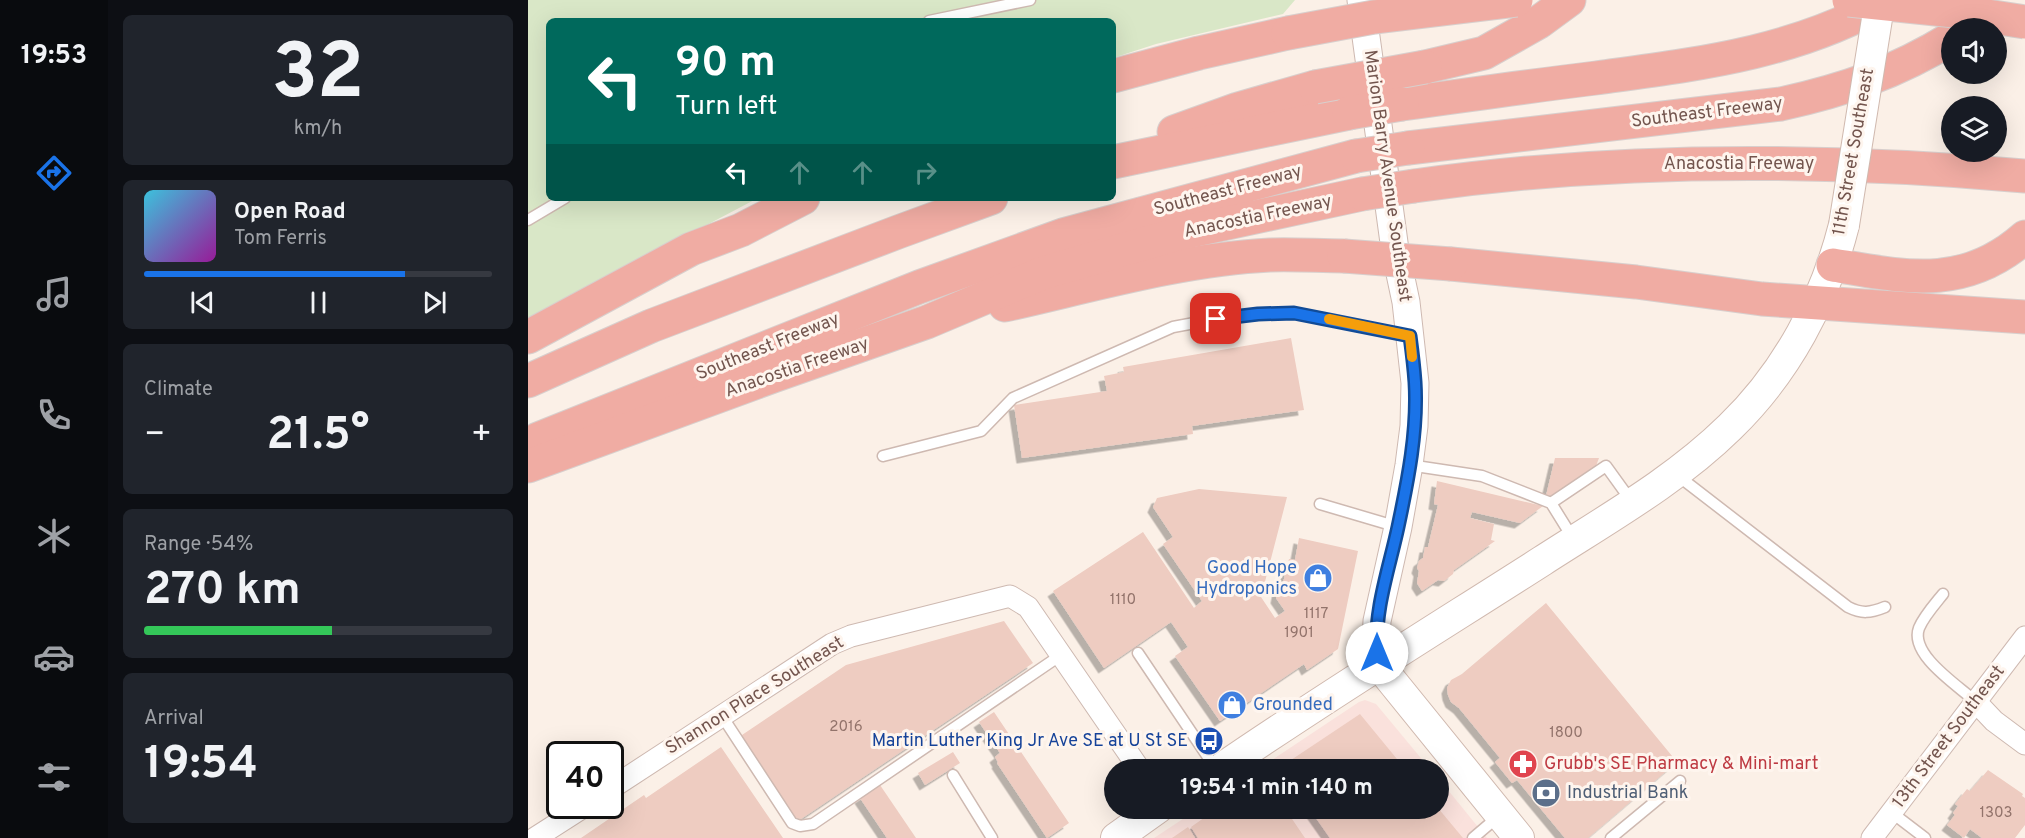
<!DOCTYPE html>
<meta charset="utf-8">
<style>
body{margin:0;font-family:Overpass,sans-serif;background:#20242c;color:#f1f3f6;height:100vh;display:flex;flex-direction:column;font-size:22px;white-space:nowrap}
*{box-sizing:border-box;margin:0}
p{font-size:20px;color:#9ea1a6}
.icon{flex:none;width:33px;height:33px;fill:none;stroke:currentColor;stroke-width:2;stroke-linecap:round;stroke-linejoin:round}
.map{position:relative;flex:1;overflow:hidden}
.panel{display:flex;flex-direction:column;gap:15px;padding:15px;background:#0d0f14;width:420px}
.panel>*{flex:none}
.top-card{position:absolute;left:18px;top:18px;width:570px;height:183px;border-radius:9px;box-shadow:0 6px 24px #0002;background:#00695c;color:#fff;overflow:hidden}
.fabs{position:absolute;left:1413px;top:18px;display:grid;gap:12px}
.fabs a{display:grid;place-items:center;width:66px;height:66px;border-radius:50%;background:#171b24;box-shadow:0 6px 24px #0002;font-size:30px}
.speed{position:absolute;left:18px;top:741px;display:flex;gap:12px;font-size:30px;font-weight:700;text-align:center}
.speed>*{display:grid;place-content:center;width:78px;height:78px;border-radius:50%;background:#171b24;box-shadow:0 6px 24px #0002;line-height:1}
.speed .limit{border:3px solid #111;border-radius:9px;background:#fff;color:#111}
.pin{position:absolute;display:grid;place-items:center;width:51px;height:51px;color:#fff;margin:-26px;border-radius:12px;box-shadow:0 3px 9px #0006}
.me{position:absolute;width:66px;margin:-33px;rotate:0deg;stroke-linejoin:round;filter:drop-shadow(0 0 4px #0008)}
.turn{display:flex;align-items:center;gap:21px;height:126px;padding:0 30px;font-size:27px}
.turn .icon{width:78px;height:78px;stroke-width:2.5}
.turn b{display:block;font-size:42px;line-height:51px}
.lanes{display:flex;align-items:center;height:57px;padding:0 30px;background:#0003;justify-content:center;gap:30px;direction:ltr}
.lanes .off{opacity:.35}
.big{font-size:45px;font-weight:700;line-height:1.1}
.panel .tile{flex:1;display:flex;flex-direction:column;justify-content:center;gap:9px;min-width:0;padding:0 21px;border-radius:9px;background:#20242c}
.panel .dial{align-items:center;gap:0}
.dial b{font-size:78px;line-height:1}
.song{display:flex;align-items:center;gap:18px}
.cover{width:72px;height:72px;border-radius:9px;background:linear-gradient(135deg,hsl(190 70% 55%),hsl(300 70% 35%))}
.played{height:6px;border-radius:3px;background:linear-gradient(90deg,#1a73e8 75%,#363941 75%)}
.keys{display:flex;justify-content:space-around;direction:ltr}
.heat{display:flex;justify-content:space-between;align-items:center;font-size:33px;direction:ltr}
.charge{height:9px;border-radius:4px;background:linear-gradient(90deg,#34c759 54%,#363941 0)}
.trip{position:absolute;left:576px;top:759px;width:345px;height:60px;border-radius:30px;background:#171b24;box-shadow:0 6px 24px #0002;font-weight:700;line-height:60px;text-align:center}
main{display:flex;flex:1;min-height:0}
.menu{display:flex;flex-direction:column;width:108px;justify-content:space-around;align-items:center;background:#090b0e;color:#9ea1a6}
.menu .icon{width:42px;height:42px}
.menu .on{color:#1a73e8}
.menu b{font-size:27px;color:#f1f3f6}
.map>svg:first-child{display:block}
.commercial{fill:#fae1dc}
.green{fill:#d9e7c7}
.building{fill:#eeccc1;filter:url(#shadow)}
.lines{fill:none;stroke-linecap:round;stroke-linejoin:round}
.service-casing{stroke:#ceb9b1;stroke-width:13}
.minor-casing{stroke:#ceb9b1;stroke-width:23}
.tertiary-casing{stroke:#ceb9b1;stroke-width:29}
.secondary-casing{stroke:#d0b9af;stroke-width:32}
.motorway-casing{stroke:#d8cfcd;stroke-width:35}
.service{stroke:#fff;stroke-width:10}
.minor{stroke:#fff;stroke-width:21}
.tertiary{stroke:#fff;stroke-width:27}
.secondary{stroke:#fff;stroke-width:30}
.motorway{stroke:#f0aca3;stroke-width:33}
.secondary-bridge-casing{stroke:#d0b9af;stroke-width:32;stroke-linecap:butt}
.motorway-bridge-casing{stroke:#d8cfcd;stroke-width:35;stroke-linecap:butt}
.secondary-bridge{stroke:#fff;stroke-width:30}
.motorway-bridge{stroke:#f0aca3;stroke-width:33}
.route-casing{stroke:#114b97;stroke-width:15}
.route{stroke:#1a73e8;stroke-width:10}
.slow{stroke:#f59e0b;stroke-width:10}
.labels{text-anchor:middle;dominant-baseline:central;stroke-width:6;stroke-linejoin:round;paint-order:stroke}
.number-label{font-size:15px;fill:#92736b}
.street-label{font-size:18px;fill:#73554e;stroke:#fef5ee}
.shop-label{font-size:18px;fill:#366cbe;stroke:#fef5ee;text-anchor:end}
.transit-label{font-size:18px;fill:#164399;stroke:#fef5ee;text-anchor:end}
.health-label{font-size:18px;fill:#be3a42;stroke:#fef5ee;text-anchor:start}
.service-label{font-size:18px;fill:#4e5e75;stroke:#fef5ee;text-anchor:start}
</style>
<main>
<nav class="menu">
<b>19:53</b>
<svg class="icon on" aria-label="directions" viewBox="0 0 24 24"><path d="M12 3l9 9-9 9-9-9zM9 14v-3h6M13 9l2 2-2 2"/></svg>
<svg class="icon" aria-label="music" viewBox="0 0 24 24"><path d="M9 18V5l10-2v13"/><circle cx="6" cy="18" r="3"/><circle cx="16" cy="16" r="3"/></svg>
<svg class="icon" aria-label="phone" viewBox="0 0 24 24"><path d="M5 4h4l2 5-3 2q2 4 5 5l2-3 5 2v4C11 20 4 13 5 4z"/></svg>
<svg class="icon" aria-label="climate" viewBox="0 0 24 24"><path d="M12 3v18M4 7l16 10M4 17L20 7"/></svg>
<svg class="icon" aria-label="car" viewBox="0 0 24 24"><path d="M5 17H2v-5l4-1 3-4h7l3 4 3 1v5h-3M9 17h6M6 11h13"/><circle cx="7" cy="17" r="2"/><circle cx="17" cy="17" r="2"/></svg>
<svg class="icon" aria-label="filters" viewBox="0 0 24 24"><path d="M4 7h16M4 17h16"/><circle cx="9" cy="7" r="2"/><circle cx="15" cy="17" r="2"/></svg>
</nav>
<section class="panel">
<div class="tile dial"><b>32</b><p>km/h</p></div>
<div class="tile">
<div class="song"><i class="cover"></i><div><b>Open Road</b><p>Tom Ferris</p></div></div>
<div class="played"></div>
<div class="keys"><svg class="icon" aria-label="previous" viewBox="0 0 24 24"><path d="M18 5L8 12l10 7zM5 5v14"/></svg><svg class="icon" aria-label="pause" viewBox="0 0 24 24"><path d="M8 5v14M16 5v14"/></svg><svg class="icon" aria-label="next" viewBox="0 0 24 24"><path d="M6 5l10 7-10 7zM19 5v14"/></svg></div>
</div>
<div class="tile"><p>Climate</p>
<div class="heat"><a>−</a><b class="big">21.5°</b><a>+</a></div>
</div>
<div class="tile"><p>Range · 54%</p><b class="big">270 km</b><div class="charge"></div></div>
<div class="tile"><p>Arrival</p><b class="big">19:54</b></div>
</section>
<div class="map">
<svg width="1497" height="838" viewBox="0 0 1497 838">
<defs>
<filter id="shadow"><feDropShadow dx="-5.5" dy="5.5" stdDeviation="0" flood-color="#0004"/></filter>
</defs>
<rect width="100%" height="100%" fill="#fbf0e7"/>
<g class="commercial">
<path d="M 837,700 L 848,704 L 902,769 L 729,770 L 831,702 Z"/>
<path d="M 911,779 L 959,838 L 626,838 L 670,809 L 910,808 Z"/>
</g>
<path class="green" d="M 0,0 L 767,0 L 755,14 L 628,44 L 585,58 L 585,21 L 21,21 L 21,198 L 230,198 L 0,319 Z"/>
<g class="building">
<path d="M 763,338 L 776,410 L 664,426 L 665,434 L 494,458 L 486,405 L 579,391 L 576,376 L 596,372 L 595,367 Z"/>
<path d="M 1027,458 L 1071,458 L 1068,466 L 1025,495 L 1018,496 Z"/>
<path d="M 909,481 L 1015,506 L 992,523 L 944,512 L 942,518 L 966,524 L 963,540 L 967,541 L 926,570 L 925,574 L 916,581 L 910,580 L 894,591 L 889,583 L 891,571 L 889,568 L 891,561 L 895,558 L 897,547 L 900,547 L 910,505 L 906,504 Z"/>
<path d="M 671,489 L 759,497 L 733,597 L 747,618 L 757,611 L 748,598 L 751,583 L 755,583 L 761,559 L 767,560 L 771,538 L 830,551 L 810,649 L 779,670 L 776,664 L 692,721 L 647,656 L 660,647 L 643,622 L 576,668 L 525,591 L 615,532 L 666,608 L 674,601 L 635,544 L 645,537 L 625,507 L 629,498 Z"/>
<path d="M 1018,603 L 1149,762 L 1060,838 L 1037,838 L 989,780 L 984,783 L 967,762 L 972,758 L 931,708 L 923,702 L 920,695 L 919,688 L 923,680 L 934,674 Z"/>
<path d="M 476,621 L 505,663 L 273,819 L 264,817 L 211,737 L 318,665 Z"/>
<path d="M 466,712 L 541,823 L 519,838 L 469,763 L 470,762 L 467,757 L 472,753 L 451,722 Z"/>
<path d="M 832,714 L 878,770 L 748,770 Z"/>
<path d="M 193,747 L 255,838 L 53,838 L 116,795 L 118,798 Z"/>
<path d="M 425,752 L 432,763 L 397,785 L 390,773 Z"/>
<path d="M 1460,770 L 1495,794 L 1494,796 L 1497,798 L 1497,825 L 1487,838 L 1454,838 L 1442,829 L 1436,838 L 1419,825 L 1427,815 L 1425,813 L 1430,806 L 1427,804 L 1439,789 L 1442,791 Z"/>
<path d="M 352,785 L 388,838 L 359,838 L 332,798 Z"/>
<path d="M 690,808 L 772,808 L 762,816 L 777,838 L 670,838 L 663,827 Z"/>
<path d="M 781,808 L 910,808 L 935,838 L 802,838 Z"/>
<path d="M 660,827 L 667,838 L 644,838 Z"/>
</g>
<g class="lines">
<g class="service-casing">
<g id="service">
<path d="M 401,21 L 502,0"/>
<path d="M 0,220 L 37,198"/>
<path d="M 355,456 L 453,431 L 485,398 L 645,327 L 688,319 L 730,314 L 766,313 L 882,336"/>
<path d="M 881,465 L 954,476 L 1023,503 L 1046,540"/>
<path d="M 1149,475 L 1320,607 C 1334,614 1342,613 1357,607"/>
<path d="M 1023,503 L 1078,466 L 1104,502"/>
<path d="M 792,504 L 870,527"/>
<path d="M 1415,594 C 1407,604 1396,616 1391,628 C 1381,655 1431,686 1448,702"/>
<path d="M 610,653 L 688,769"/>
<path d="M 194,716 L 264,823 L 272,826 L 285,824 L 533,655"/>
<path d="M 425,775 L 464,838"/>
<path d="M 1363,812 L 1397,838"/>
<path d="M 945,838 L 972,815"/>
<path d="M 1083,838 L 1152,781"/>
</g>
</g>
<g class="minor-casing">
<g id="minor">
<path d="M 1448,702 L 1466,721 L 1497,744"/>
<path d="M 82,789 L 304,644 L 323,636 L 482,596 L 500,607 L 612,770"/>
<path d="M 7,838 L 57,806"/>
<path d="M 1344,838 L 1497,637"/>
</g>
</g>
<g class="tertiary-casing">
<path id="tertiary" d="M 833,0 L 867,250 L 878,302 L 887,383 L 886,426 L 881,465 L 870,527 L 849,621 L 848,642 L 850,664"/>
</g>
<g class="secondary-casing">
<g id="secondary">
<path d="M 850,664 L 991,838"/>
<path d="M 691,770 C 797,697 906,630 1014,561 C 1079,519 1147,481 1202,427 C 1259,372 1297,300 1316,225"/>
<path d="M 588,838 L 630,808"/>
</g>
</g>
<g class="motorway-casing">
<g id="motorway">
<path d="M 897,67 L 956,53 L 1011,22 L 1041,0"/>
<path d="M 585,76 L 671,53 L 760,33"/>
<path d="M 874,104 C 938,95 1003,86 1068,78 C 1171,64 1268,53 1360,0"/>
<path d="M 646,132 L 710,109 L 787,87"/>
<path d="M 880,148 L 1253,104 C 1316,90 1367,73 1424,38"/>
<path d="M 585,162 L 821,113"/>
<path d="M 886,186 C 1089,157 1293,158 1497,176"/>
<path d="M 923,264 L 1108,282 L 1234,299 L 1497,317"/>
<path d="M 1305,265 C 1377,277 1436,291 1497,237"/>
<path d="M 477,305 C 562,286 655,259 742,255 C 767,254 791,256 816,256"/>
<path d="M 0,337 L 163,249 L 213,230 L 275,198"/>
<path d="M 0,381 L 123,326 L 370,232 L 463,198"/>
<path d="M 10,439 L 391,287 L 535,235 L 828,156"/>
<path d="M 0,466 L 245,376 L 399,322 L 515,273 L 653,233 L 834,194"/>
</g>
</g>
<use href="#service" class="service"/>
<use href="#minor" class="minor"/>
<use href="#tertiary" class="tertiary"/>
<use href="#secondary" class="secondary"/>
<use href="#motorway" class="motorway"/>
<g class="secondary-bridge-casing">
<path id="secondary-bridge" d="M 1316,225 L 1352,0"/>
</g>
<g class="motorway-bridge-casing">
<g id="motorway-bridge">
<path d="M 1321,0 L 1427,11 L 1497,22"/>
<path d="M 760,33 L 846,17 L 988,0"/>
<path d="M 787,87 L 897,67"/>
<path d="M 821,113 L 874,104"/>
<path d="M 828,156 L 880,148"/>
<path d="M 834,194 L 886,186"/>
<path d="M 816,256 L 923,264"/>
</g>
</g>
<use href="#secondary-bridge" class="secondary-bridge"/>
<use href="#motorway-bridge" class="motorway-bridge"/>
</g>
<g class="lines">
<g class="route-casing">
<path id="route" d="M 688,319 L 730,314 L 766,313 L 882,336 C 884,351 886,367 887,382 C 890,430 880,480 870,527 C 861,569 846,610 849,653"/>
</g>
<use href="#route" class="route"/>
<path class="slow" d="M 801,319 L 882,336 L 884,357"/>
</g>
<defs>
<g id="shop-disc" transform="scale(1.5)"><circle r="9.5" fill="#3f7fe0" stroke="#fef5ee"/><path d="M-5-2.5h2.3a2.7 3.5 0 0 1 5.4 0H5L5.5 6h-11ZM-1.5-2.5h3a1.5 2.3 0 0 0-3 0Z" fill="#fff"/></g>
<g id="bus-disc" transform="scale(1.5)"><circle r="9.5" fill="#1a4fb4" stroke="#fef5ee"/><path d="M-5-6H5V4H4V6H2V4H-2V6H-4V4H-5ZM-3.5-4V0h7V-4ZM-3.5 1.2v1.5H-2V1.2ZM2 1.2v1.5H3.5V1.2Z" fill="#fff"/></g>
<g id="pharmacy-disc" transform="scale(1.5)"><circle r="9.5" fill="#e0444e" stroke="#fef5ee"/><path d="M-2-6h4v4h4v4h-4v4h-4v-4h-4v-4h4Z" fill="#fff"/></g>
<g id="bank-disc" transform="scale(1.5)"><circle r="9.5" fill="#5c6f8a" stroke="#fef5ee"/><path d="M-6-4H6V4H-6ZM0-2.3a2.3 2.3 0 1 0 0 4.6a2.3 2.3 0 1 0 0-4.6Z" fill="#fff"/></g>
</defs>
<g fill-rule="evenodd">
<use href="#shop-disc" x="790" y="578"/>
<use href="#shop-disc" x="704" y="705"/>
<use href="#bus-disc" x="681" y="741"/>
<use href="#pharmacy-disc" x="995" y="764"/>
<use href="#bank-disc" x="1018" y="793"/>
</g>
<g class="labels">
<g class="number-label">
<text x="595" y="600">1110</text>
<text x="788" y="614">1117</text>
<text x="771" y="633">1901</text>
<text x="318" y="727">2016</text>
<text x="1038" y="733">1800</text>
<text x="1468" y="813">1303</text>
</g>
<g class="street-label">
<text transform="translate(1179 113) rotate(-7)">Southeast Freeway</text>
<text transform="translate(1326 152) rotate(-80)">11th Street Southeast</text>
<text x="1211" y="164">Anacostia Freeway</text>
<text transform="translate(859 176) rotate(82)">Marion Barry Avenue Southeast</text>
<text transform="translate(700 191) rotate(-15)">Southeast Freeway</text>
<text transform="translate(730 217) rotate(-12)">Anacostia Freeway</text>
<text transform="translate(240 347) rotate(-22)">Southeast Freeway</text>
<text transform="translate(269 368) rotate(-19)">Anacostia Freeway</text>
<text transform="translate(227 696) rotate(-32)">Shannon Place Southeast</text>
<text transform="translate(1421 737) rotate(-53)">13th Street Southeast</text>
</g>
<g class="shop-label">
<text x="769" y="568">Good Hope<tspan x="769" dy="21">Hydroponics</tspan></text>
<text x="725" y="705" text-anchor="start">Grounded</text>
</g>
<g class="transit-label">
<text x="660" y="741">Martin Luther King Jr Ave SE at U St SE</text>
</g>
<g class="health-label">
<text x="1016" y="764">Grubb's SE Pharmacy &amp; Mini-mart</text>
</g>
<g class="service-label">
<text x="1039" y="793">Industrial Bank</text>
</g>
</g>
</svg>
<div class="fabs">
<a><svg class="icon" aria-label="sound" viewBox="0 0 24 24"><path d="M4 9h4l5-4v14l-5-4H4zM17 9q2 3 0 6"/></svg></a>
<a><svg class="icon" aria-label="layers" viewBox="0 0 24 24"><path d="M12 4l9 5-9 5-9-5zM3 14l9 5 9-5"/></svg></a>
</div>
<div class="speed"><div class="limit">40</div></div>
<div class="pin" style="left:688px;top:319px;background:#d93025"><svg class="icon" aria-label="arrive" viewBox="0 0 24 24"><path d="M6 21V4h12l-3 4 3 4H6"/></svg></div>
<svg class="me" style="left:849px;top:653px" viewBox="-20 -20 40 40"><circle r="19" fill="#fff"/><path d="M0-13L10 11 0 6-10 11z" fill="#1a73e8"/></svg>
<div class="trip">19:54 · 1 min · 140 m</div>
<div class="top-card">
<div class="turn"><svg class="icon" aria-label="left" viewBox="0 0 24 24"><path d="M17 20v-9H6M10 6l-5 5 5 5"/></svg><div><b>90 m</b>Turn left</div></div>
<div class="lanes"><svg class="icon" aria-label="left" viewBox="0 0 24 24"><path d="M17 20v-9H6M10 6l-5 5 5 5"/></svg><svg class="icon off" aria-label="ahead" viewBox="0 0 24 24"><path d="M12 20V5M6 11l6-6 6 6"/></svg><svg class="icon off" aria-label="ahead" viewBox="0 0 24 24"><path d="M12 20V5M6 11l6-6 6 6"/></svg><svg class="icon off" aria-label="right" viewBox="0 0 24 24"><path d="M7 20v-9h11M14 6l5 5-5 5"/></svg></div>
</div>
</div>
</main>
